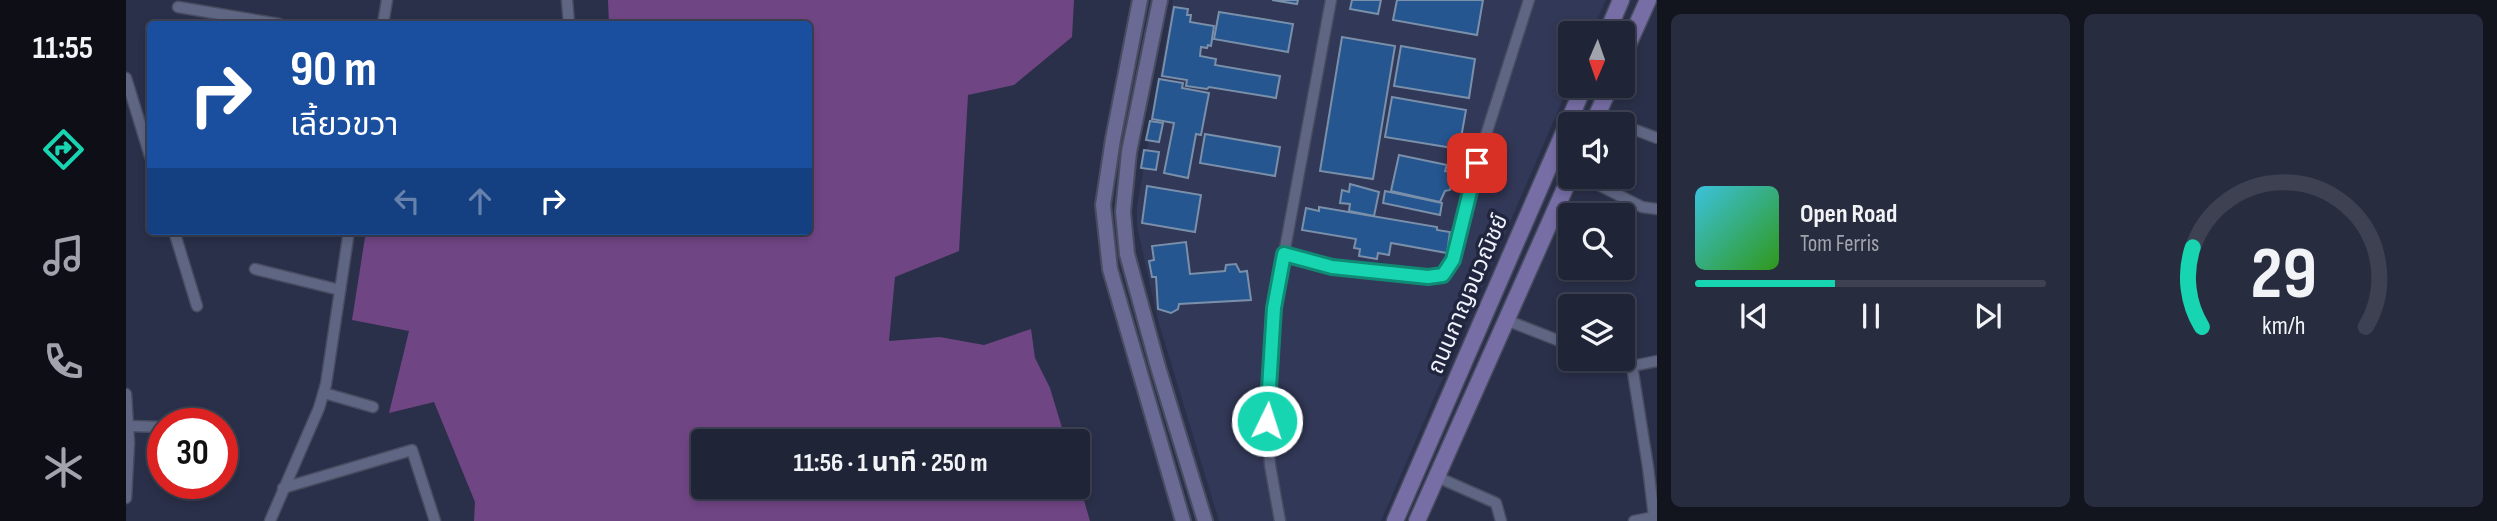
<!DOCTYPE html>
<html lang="th">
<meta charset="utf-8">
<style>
body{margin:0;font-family:"Sofia Sans Condensed","Noto Sans Thai",sans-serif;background:#282c3f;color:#f1f3f6;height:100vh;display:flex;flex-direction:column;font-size:26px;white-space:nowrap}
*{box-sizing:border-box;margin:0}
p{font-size:23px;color:#a2a4ad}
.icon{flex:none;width:38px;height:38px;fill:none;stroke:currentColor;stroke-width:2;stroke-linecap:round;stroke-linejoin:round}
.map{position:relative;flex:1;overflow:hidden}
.sheet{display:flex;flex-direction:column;gap:14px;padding:14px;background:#12141e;width:840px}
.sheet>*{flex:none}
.top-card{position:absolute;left:21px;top:21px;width:665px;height:214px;border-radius:7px;box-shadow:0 4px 10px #0003,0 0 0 2px #3d4152;background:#1a4fa0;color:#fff;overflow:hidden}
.needle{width:46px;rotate:182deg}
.fabs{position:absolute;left:1432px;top:21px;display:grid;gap:14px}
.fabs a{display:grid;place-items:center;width:77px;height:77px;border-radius:7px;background:#202437;box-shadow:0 4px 10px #0003,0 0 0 2px #3d4152;font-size:35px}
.speed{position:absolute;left:21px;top:408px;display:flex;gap:14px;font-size:35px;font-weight:700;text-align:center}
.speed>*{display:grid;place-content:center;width:91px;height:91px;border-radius:50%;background:#202437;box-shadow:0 4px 10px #0003,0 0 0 2px #3d4152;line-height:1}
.speed .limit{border:10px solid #d22;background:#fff;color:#111}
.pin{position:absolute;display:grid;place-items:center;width:60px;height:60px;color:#fff;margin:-30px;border-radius:14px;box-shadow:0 4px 10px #0006}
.me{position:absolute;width:77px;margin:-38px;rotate:4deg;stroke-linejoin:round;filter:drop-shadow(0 0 5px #0008)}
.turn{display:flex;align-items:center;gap:24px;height:147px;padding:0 28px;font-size:32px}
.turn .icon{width:91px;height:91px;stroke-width:2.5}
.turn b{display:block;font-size:49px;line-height:60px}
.lanes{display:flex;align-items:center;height:66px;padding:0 28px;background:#0003;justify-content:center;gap:35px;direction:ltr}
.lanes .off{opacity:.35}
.sheet .card{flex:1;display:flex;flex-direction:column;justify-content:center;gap:10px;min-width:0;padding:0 24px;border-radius:10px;background:#282c3f}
.sheet .dial{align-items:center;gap:0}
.dial svg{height:182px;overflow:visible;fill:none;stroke:#3d4152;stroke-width:7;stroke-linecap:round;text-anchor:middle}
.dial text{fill:#f1f3f6;stroke:none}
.song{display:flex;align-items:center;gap:21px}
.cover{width:84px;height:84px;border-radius:10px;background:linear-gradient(135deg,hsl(190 70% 55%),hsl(110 70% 35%))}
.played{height:7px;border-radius:4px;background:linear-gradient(90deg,#18d5b2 40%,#3d4152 40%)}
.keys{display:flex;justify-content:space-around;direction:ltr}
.sheet .tiles{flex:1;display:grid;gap:14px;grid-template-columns:repeat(2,1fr)}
.trip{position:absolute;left:565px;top:429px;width:399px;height:70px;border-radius:7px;background:#202437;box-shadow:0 4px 10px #0003,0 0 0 2px #3d4152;font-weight:700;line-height:70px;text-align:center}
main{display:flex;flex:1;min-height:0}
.menu{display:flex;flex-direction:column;width:126px;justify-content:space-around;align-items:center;background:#0d0e16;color:#a2a4ad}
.menu .icon{width:49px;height:49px}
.menu .active{color:#18d5b2}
.menu b{font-size:32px;color:#f1f3f6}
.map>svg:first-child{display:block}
.built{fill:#323857}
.forest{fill:#704584}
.building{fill:#255690;stroke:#7a8fa9;stroke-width:2}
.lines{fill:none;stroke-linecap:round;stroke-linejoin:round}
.minor-casing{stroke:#484c60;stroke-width:13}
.secondary-casing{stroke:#484c60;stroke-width:18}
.primary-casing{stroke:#484c60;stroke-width:19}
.minor{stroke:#5f6683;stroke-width:10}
.secondary{stroke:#6a6a94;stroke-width:14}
.primary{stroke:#766ea5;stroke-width:16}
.route-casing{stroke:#108a74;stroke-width:18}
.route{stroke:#18d5b2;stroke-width:12}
.labels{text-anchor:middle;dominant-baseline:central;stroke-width:7;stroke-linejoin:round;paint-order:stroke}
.street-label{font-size:23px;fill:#f0f2fd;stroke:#21263e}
</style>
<main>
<nav class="menu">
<b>11:55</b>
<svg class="icon active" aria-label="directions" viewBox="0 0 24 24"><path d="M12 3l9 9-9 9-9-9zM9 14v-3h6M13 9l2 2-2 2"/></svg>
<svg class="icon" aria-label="music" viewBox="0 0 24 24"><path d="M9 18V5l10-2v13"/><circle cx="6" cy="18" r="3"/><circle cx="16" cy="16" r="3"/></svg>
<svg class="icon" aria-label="phone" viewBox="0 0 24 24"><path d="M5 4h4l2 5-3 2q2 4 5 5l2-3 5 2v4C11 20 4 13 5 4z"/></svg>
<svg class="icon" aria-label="climate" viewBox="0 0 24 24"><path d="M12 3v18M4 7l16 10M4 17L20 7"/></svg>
</nav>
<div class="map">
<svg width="1531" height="521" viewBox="0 0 1531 521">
<rect width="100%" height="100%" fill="#2a3049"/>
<path class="built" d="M 1047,0 L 1480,0 L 1465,33 L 1444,33 L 1444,83 L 1255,521 L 1093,521 L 1032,320 L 1011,226 L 1011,206 Z"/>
<path class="forest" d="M 482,0 L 948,0 L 946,37 L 888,85 L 842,95 L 833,251 L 769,277 L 763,341 L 814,337 L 858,345 L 905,329 L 909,358 L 924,388 L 940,441 L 578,441 L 578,486 L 952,486 L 952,480 L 964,521 L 348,521 L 349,502 L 308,402 L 263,413 L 283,331 L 226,320 L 240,231 L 682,231 L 682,24 L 483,24 Z"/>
<g class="building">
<path d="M 1146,0 L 1172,0 L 1171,4 Z"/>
<path d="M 1226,0 L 1255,0 L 1252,14 L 1224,9 Z"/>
<path d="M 1271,0 L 1357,0 L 1351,35 L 1267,20 Z"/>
<path d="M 1048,7 L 1062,9 L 1061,15 L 1065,15 L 1064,22 L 1088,26 L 1085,46 L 1082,45 L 1081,48 L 1075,47 L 1074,56 L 1090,59 L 1089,65 L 1154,76 L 1150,98 L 1083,87 L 1081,89 L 1060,86 L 1061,80 L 1036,76 Z"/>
<path d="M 1093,12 L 1167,24 L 1162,52 L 1088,39 Z"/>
<path d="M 1216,37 L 1269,46 L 1247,179 L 1194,171 Z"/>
<path d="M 1275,46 L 1349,59 L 1343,98 L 1268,86 Z"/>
<path d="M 1033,79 L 1057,83 L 1056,88 L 1083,93 L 1075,135 L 1070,134 L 1062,178 L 1038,173 L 1048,123 L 1026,119 Z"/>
<path d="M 1266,97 L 1340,110 L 1333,149 L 1259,137 Z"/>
<path d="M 1024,121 L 1037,123 L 1033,142 L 1020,140 Z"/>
<path d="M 1079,134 L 1154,147 L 1149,176 L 1074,163 Z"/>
<path d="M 1018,150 L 1033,152 L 1030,170 L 1015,168 Z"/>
<path d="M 1273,155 L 1321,165 L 1319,171 L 1324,172 L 1323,178 L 1327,179 L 1324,190 L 1319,191 L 1314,202 L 1265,191 Z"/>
<path d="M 1224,184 L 1253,192 L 1248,216 L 1223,211 L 1224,204 L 1214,203 L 1216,190 L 1223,192 Z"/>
<path d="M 1021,186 L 1075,195 L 1069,232 L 1016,223 Z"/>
<path d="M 1259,191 L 1316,203 L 1314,215 L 1257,203 Z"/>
<path d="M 1193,207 L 1311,227 L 1311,230 L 1324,232 L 1321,253 L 1265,243 L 1263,255 L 1252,253 L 1251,259 L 1233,256 L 1234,249 L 1228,248 L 1230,239 L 1176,230 L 1180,208 L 1193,211 Z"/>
<path d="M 1060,242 L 1064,274 L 1099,271 L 1100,265 L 1110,264 L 1114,272 L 1121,271 L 1125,300 L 1053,304 L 1052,309 L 1045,313 L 1032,309 L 1030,277 L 1026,277 L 1023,261 L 1028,260 L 1026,246 Z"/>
</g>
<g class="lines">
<g class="minor-casing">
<g id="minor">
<path d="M 441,0 L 443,24"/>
<path d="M 52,7 L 153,24"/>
<path d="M 257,24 L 261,0"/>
<path d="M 0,78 L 24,156"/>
<path d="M 1471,116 L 1493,124"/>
<path d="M 1496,125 L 1531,138"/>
<path d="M 1461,179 L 1516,207 L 1531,209"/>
<path d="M 48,231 L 71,306"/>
<path d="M 1158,254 L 1206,267 L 1302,277 L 1317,275 L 1327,260 L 1351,163 L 1403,0"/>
<path d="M 129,269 L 214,290"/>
<path d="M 1380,320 L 1444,345"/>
<path d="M 1479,359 L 1506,366 L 1531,361"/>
<path d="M 1506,366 L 1522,467 L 1528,517 L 1508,521"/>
<path d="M 198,393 L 247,407"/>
<path d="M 0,394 L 3,443 L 0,498"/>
<path d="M 3,426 L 37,427"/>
<path d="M 1311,477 L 1370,503 L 1375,521"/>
<path d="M 157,488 L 286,450 L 309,521"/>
<path d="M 144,521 L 193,408 L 200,384 L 223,231"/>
<path d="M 1154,521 L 1144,465 L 1141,421 L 1148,308 L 1205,0"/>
</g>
</g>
<g class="secondary-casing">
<g id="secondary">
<path d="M 1014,0 L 987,139 L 977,205 L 984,269 L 1057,521"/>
<path d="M 1034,0 L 1003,152 L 997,212 L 1001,254 L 1032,367 L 1079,521"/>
</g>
</g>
<g class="primary-casing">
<g id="primary">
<path d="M 1481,33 L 1495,0"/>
<path d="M 1496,58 L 1522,0"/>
<path d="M 1467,124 L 1484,86"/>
<path d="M 1269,521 L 1458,86"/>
<path d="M 1291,521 L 1444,177"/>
</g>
</g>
<use href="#minor" class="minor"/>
<use href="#secondary" class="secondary"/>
<use href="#primary" class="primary"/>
</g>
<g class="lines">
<g class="route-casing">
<path id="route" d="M 1141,421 L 1148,308 L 1158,254 L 1206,267 L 1302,277 L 1317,275 L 1327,260 L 1351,163"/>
</g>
<use href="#route" class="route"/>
</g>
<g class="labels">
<g class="street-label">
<text transform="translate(1342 294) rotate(-67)">ถนนกาญจนวณิชย์</text>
</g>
</g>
</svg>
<div class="fabs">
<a><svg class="needle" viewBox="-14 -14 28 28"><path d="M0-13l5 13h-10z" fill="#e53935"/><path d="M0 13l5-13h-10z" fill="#a2a4ad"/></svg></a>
<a><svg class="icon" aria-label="sound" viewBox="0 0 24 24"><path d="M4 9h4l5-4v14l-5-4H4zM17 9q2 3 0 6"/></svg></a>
<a><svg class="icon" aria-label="search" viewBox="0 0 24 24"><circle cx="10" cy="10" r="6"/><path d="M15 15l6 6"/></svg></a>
<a><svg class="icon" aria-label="layers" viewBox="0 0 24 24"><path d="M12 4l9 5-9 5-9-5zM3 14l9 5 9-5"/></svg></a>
</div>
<div class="speed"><div class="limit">30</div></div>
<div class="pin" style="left:1351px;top:163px;background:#d93025"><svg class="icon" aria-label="arrive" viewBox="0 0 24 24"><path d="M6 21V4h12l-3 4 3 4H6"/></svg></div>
<svg class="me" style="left:1141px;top:421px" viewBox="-20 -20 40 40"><circle r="17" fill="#18d5b2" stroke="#fff" stroke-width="3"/><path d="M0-11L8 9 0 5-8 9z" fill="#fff"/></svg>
<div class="trip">11:56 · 1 นาที · 250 m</div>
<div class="top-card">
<div class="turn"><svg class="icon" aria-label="right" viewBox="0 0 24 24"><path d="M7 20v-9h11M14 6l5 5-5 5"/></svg><div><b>90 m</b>เลี้ยวขวา</div></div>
<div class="lanes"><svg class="icon off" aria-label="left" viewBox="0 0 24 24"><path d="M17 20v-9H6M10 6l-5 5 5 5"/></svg><svg class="icon off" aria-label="ahead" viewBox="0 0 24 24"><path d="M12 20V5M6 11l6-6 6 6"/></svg><svg class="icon" aria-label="right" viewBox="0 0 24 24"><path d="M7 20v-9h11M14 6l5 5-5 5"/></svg></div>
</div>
</div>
<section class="sheet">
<div class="tiles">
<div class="card">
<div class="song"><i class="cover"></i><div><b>Open Road</b><p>Tom Ferris</p></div></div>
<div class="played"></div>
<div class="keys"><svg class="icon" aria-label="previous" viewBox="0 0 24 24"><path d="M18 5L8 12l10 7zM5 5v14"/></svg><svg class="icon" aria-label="pause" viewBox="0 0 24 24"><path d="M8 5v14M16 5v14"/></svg><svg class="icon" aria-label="next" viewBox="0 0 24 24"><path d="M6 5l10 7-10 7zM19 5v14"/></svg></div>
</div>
<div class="card dial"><svg viewBox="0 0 100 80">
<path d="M14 69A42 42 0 1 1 86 69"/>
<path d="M14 69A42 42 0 0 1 10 34" stroke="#18d5b2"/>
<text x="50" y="56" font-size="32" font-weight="700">29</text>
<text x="50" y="72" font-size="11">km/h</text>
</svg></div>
</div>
</section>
</main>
